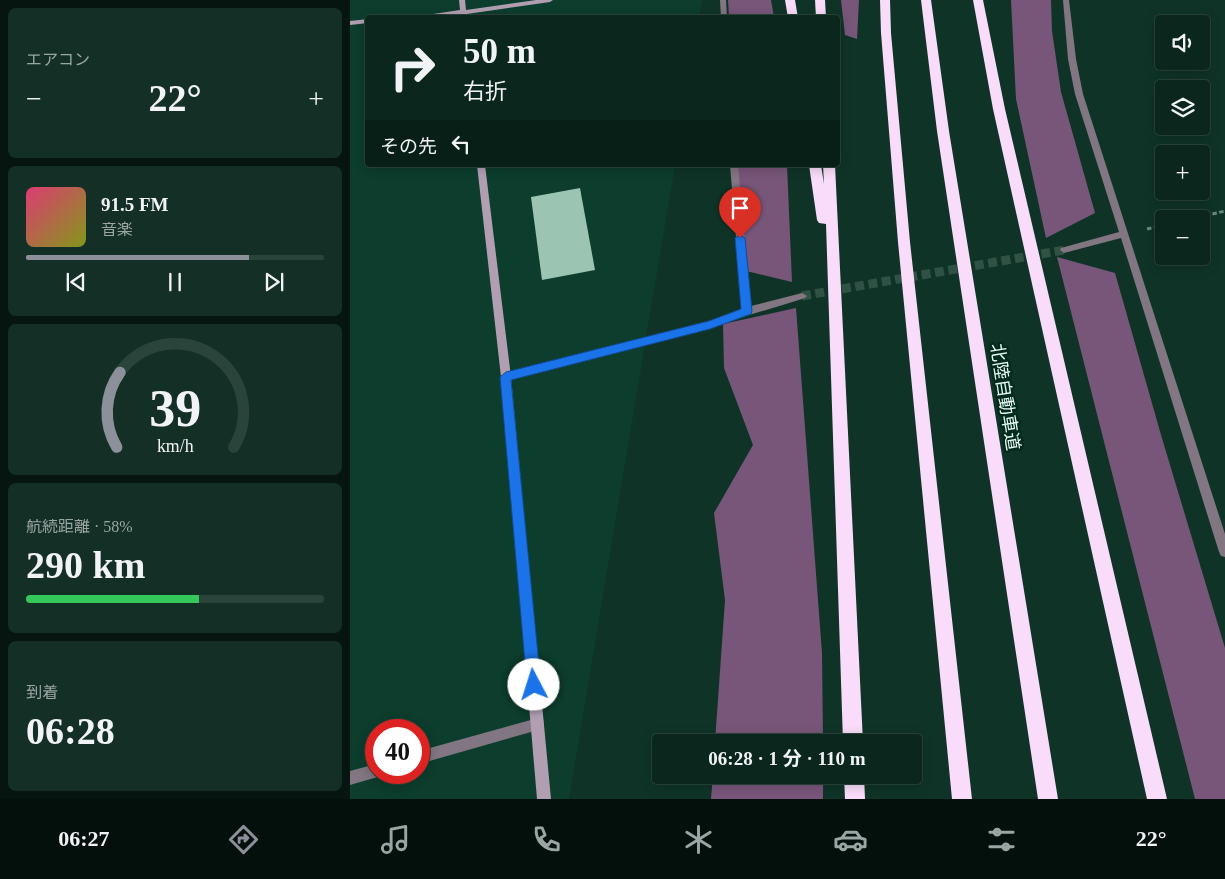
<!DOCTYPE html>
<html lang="ja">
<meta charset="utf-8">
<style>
body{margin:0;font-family:"Times New Roman","Noto Sans JP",serif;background:#142f26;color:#f1f3f6;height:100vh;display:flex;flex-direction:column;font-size:19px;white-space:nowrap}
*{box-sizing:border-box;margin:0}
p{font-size:16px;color:#9aa5a4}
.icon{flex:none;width:28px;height:28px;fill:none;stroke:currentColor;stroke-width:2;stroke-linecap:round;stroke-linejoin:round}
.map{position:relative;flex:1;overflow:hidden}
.sheet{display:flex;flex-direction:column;gap:8px;padding:8px;background:#061510;width:350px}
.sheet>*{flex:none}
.banner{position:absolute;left:15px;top:15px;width:475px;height:152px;border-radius:5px;box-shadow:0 2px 12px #0003,0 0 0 1px #2b443b;background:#0b271d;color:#f1f3f6;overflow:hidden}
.buttons{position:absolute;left:805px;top:15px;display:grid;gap:10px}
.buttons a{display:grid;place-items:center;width:55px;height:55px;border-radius:5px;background:#0b271d;box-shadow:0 2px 12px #0003,0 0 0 1px #2b443b;font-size:25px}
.speed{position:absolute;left:15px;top:719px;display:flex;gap:10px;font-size:25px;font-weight:700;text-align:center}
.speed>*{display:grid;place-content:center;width:65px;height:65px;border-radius:50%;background:#0b271d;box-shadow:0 2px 12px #0003,0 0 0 1px #2b443b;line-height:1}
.speed .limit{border:8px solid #d22;background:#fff;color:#111}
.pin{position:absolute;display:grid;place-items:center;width:42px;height:42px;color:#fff;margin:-51px -21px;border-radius:50% 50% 50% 0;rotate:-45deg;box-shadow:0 0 5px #0007}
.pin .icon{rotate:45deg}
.me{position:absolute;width:55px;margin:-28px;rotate:355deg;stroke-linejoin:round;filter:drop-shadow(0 0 4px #0008)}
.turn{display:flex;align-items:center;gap:18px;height:105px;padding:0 15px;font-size:22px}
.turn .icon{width:65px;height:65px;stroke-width:2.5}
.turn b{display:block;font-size:35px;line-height:42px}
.then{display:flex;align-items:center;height:48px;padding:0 15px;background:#0003;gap:10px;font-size:19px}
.big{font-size:38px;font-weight:700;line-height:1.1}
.sheet .tile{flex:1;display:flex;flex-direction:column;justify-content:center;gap:8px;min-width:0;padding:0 18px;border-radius:8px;background:#142f26}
.sheet .dial{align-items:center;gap:0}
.dial svg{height:130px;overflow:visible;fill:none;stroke:#2b443b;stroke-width:7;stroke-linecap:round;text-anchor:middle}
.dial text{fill:#f1f3f6;stroke:none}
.song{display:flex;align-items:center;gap:15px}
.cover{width:60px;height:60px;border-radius:8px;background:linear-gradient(135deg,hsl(340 70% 55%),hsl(70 70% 35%))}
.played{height:5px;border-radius:2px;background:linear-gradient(90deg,#8c9099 75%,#2b443b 75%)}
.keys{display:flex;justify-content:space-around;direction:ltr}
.heat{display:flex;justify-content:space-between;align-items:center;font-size:28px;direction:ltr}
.charge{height:8px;border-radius:4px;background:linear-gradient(90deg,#34c759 58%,#2b443b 0)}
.trip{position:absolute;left:302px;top:734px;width:270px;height:50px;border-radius:5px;background:#0b271d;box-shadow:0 2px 12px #0003,0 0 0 1px #2b443b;font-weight:700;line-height:50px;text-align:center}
.menu{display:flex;height:80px;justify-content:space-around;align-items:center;background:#04100c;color:#9aa5a4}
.menu .icon{width:35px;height:35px}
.menu .active{color:#8c9099}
.menu b{font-size:22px;color:#f1f3f6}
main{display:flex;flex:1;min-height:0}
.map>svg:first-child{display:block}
.built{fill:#0c3d2d;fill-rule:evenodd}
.forest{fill:#785679}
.building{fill:#9cc4b3}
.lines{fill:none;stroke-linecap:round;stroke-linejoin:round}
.street-tunnel{stroke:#2f5245;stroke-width:9;stroke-dasharray:9 4.5;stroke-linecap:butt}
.path{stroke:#6b897e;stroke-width:3;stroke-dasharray:4.5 2.5;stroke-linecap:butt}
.street{fill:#817681;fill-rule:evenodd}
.secondary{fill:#b19fb1;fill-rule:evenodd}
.highway{fill:#f8dcf9;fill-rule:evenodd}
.route{fill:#1a73e8;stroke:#114b97}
.labels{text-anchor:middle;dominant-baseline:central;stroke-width:5;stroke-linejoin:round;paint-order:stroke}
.street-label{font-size:18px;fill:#e5f9f0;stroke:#032a1e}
</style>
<main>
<section class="sheet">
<div class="tile"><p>エアコン</p>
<div class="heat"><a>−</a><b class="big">22°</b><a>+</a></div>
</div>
<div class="tile">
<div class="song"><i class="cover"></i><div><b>91.5 FM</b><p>音楽</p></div></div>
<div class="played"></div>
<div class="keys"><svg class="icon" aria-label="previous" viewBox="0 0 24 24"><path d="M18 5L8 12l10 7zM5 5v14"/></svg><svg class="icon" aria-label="pause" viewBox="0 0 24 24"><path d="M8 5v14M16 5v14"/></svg><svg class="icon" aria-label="next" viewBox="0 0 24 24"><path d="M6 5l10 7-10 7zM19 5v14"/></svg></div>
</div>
<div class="tile dial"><svg viewBox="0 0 100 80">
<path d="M14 69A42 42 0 1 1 86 69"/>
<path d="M14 69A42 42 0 0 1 16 23" stroke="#8c9099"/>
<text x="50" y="56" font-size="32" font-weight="700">39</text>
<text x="50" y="72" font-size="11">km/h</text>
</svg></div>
<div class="tile"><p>航続距離 · 58%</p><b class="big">290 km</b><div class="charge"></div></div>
<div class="tile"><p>到着</p><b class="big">06:28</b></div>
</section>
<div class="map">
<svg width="875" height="799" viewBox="0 0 875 799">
<rect width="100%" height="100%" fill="#0f3427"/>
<path class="built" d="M 0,0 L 352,0 L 349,17 L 18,18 L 18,165 L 325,165 L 219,799 L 0,799 ZM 26,730 L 69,730 L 69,772 L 26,772 Z"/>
<g class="forest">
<path d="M 378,0 L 421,0 L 424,17 L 379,17 Z"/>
<path d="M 491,0 L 509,0 L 507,39 L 495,35 Z"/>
<path d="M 661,0 L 701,0 L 702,31 L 711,92 L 745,213 L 696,238 L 666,99 Z"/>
<path d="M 387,165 L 437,165 L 442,282 L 396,271 Z"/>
<path d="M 707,257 L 765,273 L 811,435 L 875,648 L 875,799 L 845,799 Z"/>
<path d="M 446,308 L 472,653 L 473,742 L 365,742 L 375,600 L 364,513 L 403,445 L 374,368 L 373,324 Z"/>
<path d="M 363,775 L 473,775 L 473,799 L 361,799 Z"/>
</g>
<path class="building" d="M 230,188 L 245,270 L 192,280 L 181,197 Z"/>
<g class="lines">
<path class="street-tunnel" d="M 452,296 L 714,250"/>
<g class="path">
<path d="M 842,219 L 875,211"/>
<path d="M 797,229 L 814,225"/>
</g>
<g class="street">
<path d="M 370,0 L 376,0 L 377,18 L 371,18 Z"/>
<path d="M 713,0 L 719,0 L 726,59 L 733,94 L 875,534 L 875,557 L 871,556 L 869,552 L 771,238 L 714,253 L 710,250 L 711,248 L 769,232 L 725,94 L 718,59 Z"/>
<path d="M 380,165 L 388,165 L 401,306 L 452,293 L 457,296 L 455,298 C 356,329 256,355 156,381 L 153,380 L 151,377 L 153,374 L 156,373 L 359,321 L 392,309 Z"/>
<path d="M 188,718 L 193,719 L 194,724 L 193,729 L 188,730 L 69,764 L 69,751 Z"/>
<path d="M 26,764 L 26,772 L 32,772 L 31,776 L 0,785 L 0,771 Z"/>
</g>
<g class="secondary">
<path d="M 109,0 L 115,0 L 116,10 L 186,0 L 203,0 L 200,2 L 117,14 L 117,18 L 111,18 L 110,14 L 82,18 L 56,18 L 110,10 Z"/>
<path d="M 18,19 L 18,23 L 0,25 L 0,21 Z"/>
<path d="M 127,165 L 135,165 L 161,377 L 201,799 L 187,799 L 151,377 Z"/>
</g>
<g class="highway">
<path d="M 435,0 L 445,0 L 448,18 L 438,18 Z"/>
<path d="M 465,0 L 475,0 L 476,18 L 466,18 Z"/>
<path d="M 530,0 L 540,0 L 541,33 L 560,242 L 622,799 L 602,799 L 548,242 L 531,33 Z"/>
<path d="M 571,0 L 581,0 L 599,131 L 708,799 L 688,799 L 587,131 Z"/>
<path d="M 623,0 L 633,0 L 655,109 L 817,799 L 797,799 L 643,109 Z"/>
<path d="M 459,165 L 471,165 L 474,184 L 473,165 L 485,165 L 513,742 L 493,742 L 476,224 L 469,223 L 467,220 Z"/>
<path d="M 494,775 L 514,775 L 515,799 L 495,799 Z"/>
</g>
</g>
<path class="route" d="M 390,235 L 395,238 L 402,311 L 401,314 L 360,329 L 161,380 L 191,685 L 189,690 L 184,692 L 179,690 L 177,685 L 150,377 L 156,372 L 359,321 L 391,309 L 385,238 Z"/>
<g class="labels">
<g class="street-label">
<text transform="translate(655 397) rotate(81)">北陸自動車道</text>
</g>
</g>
</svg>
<div class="buttons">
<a><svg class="icon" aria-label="sound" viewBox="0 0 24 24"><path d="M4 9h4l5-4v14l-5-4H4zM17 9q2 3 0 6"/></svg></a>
<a><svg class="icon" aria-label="layers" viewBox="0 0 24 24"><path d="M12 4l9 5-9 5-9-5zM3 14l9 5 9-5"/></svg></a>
<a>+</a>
<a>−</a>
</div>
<div class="speed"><div class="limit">40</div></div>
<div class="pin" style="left:390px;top:238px;background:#d93025"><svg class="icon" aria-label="arrive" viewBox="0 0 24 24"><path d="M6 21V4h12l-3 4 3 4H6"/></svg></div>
<svg class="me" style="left:184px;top:685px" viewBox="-20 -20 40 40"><circle r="19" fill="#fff"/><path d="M0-13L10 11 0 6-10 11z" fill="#1a73e8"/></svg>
<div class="trip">06:28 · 1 分 · 110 m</div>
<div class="banner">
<div class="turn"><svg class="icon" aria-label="right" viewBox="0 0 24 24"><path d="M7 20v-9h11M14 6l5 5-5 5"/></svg><div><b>50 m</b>右折</div></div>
<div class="then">その先<svg class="icon" aria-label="left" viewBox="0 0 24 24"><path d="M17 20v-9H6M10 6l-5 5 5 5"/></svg></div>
</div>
</div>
</main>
<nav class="menu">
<b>06:27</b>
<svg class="icon active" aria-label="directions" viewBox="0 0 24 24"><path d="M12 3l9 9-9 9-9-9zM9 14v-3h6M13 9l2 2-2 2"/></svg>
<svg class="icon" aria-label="music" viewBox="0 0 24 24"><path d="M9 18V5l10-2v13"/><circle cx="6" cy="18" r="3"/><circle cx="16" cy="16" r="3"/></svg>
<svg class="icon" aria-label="phone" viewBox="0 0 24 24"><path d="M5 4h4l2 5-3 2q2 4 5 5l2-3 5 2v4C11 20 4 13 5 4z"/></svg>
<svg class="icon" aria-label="climate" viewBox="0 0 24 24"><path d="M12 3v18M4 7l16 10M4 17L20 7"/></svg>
<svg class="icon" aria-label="car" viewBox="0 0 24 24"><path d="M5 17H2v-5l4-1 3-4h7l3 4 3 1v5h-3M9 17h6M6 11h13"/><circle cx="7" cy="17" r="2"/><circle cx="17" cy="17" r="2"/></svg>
<svg class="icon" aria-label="filters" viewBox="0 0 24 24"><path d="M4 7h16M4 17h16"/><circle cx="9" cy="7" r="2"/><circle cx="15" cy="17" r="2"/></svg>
<b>22°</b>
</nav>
